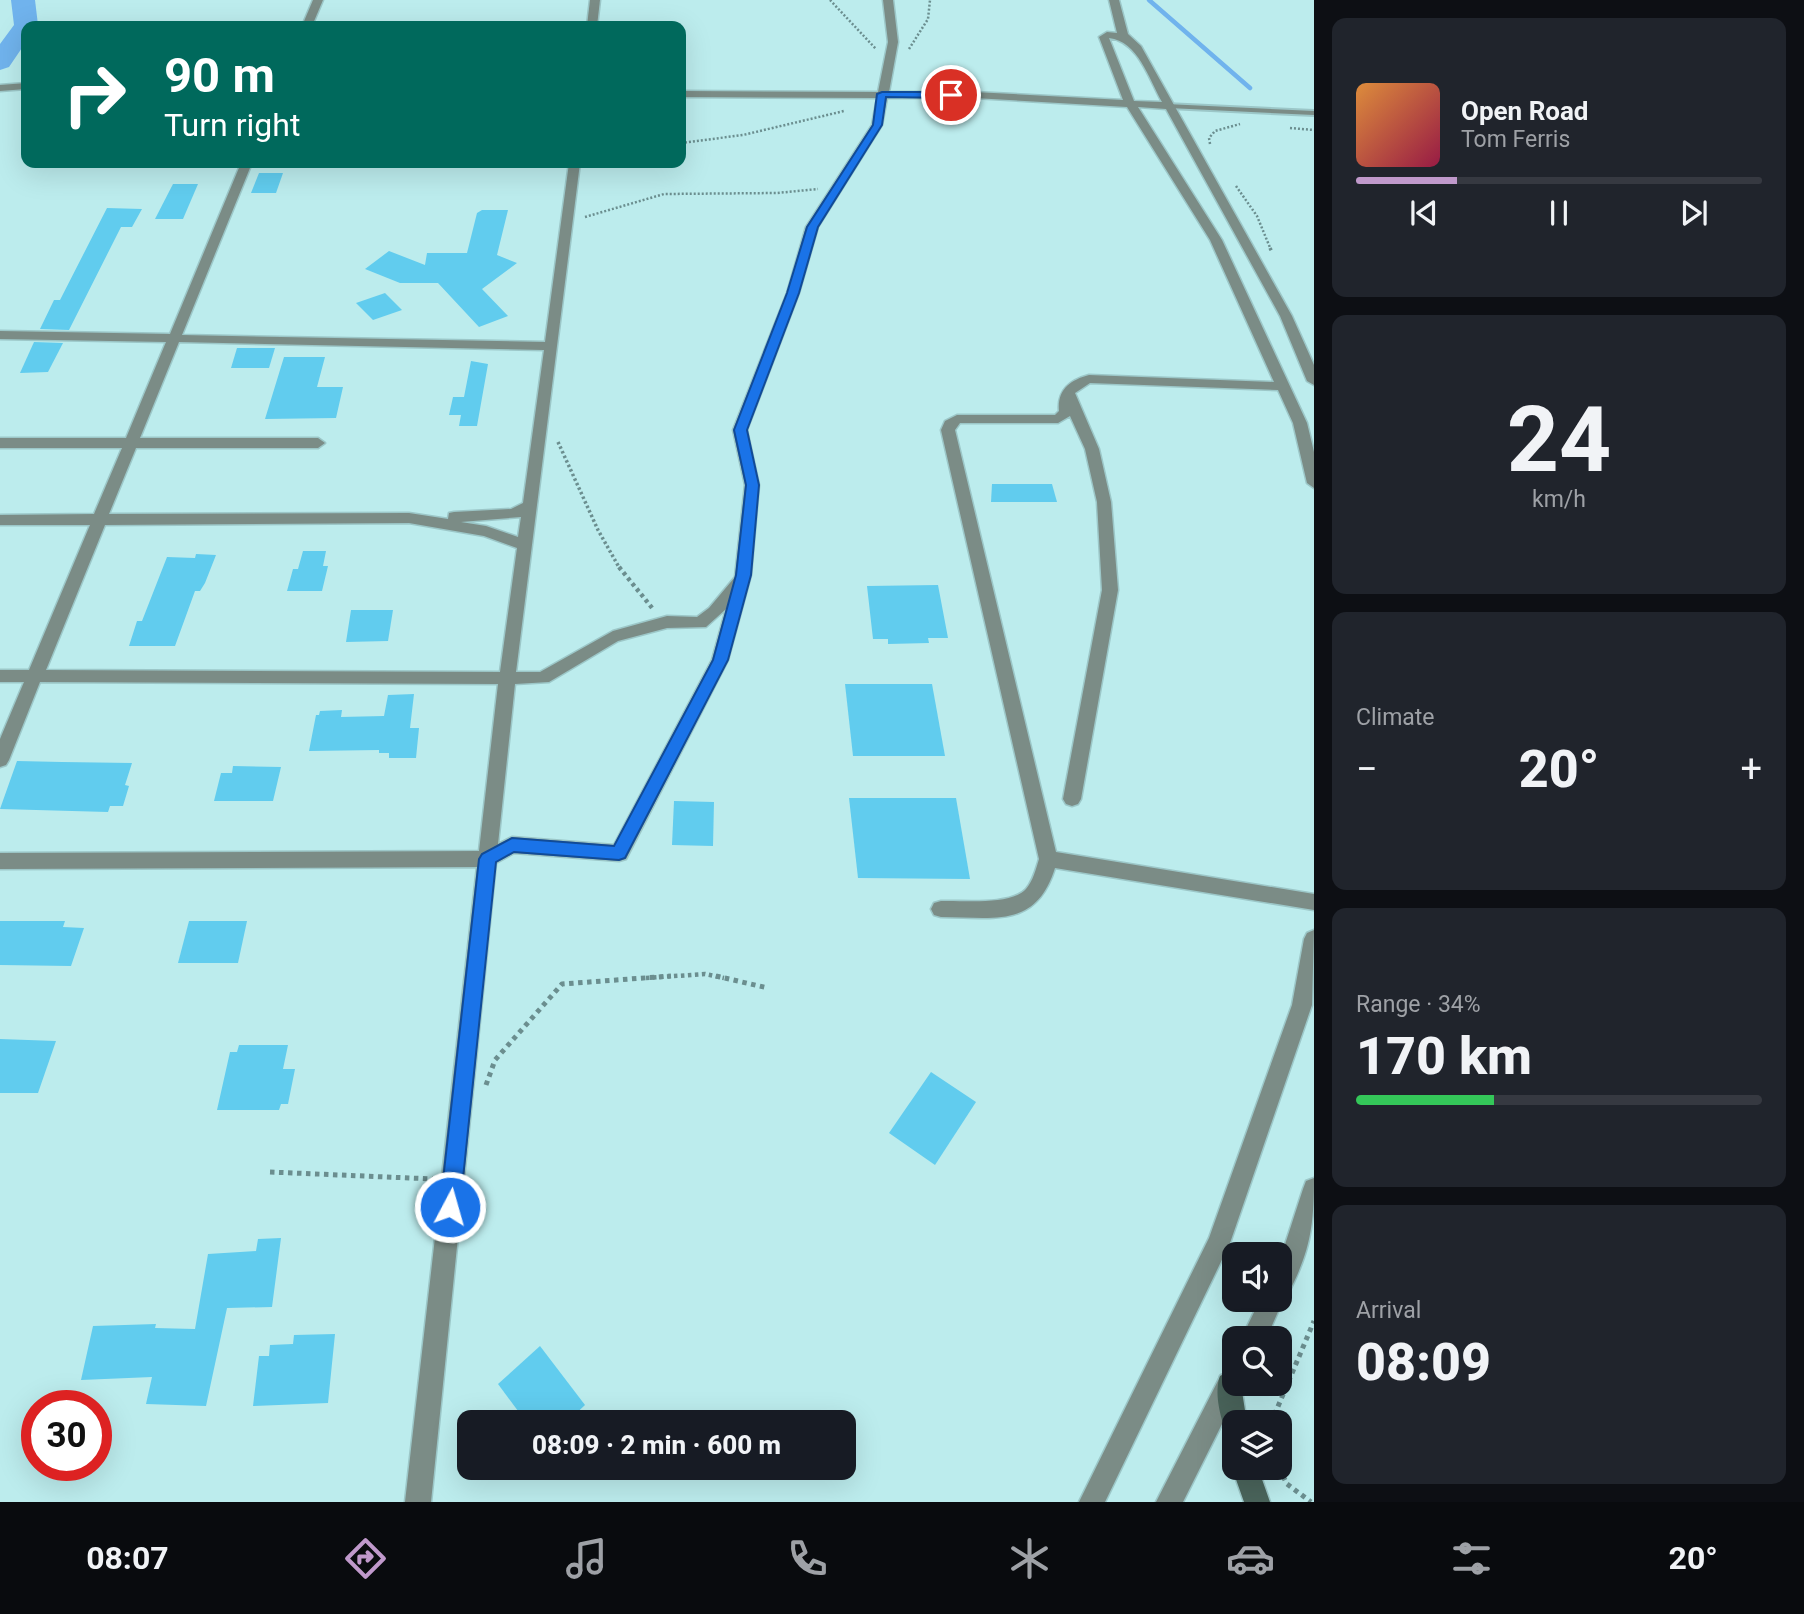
<!DOCTYPE html>
<meta charset="utf-8">
<style>
body{margin:0;font-family:Roboto,sans-serif;background:#20242c;color:#f1f3f6;height:100vh;display:flex;flex-direction:column;font-size:26px;white-space:nowrap}
*{box-sizing:border-box;margin:0}
p{font-size:23px;color:#9ea1a6}
.icon{flex:none;width:38px;height:38px;fill:none;stroke:currentColor;stroke-width:2;stroke-linecap:round;stroke-linejoin:round}
.map{position:relative;flex:1;overflow:hidden}
.details{display:flex;flex-direction:column;gap:18px;padding:18px;background:#0d0f14;width:490px}
.details>*{flex:none}
.top-card{position:absolute;left:21px;top:21px;width:665px;height:147px;border-radius:14px;box-shadow:0 7px 28px #0002;background:#00695c;color:#fff;overflow:hidden}
.fabs{position:absolute;left:1222px;top:1242px;display:grid;gap:14px}
.fabs a{display:grid;place-items:center;width:70px;height:70px;border-radius:14px;background:#171b24;box-shadow:0 7px 28px #0002;font-size:35px}
.speed{position:absolute;left:21px;top:1390px;display:flex;gap:14px;font-size:35px;font-weight:700;text-align:center}
.speed>*{display:grid;place-content:center;width:91px;height:91px;border-radius:50%;background:#171b24;box-shadow:0 7px 28px #0002;line-height:1}
.speed .limit{border:10px solid #d22;background:#fff;color:#111}
.pin{position:absolute;display:grid;place-items:center;width:60px;height:60px;color:#fff;margin:-30px;border:4px solid #fff;border-radius:50%;box-shadow:0 2px 7px #0007}
.me{position:absolute;width:77px;margin:-38px;rotate:6deg;stroke-linejoin:round;filter:drop-shadow(0 0 5px #0008)}
.turn{display:flex;align-items:center;gap:24px;height:147px;padding:0 28px;font-size:32px}
.turn .icon{width:91px;height:91px;stroke-width:2.5}
.turn b{display:block;font-size:49px;line-height:60px}
.big{font-size:52px;font-weight:800;line-height:1.1}
.details .widget{flex:1;display:flex;flex-direction:column;justify-content:center;gap:10px;min-width:0;padding:0 24px;border-radius:14px;background:#20242c}
.details .dial{align-items:center;gap:0}
.dial b{font-size:91px;line-height:1}
.song{display:flex;align-items:center;gap:21px}
.cover{width:84px;height:84px;border-radius:10px;background:linear-gradient(135deg,hsl(30 70% 55%),hsl(340 70% 35%))}
.played{height:7px;border-radius:4px;background:linear-gradient(90deg,#c099cb 25%,#363941 25%)}
.keys{display:flex;justify-content:space-around;direction:ltr}
.heat{display:flex;justify-content:space-between;align-items:center;font-size:38px;direction:ltr}
.charge{height:10px;border-radius:5px;background:linear-gradient(90deg,#34c759 34%,#363941 0)}
.trip{position:absolute;left:457px;top:1410px;width:399px;height:70px;border-radius:14px;background:#171b24;box-shadow:0 7px 28px #0002;font-weight:800;line-height:70px;text-align:center}
.tabs{display:flex;height:112px;justify-content:space-around;align-items:center;background:#090b0e;color:#9ea1a6}
.tabs .icon{width:49px;height:49px}
.tabs .current{color:#c099cb}
.tabs b{font-size:32px;color:#f1f3f6}
main{display:flex;flex:1;min-height:0}
.map>svg:first-child{display:block}
.lines{fill:none;stroke-linecap:round;stroke-linejoin:round}
.stream{stroke:#70b3ed;stroke-width:4.5}
.river{fill:#70b3ed;fill-rule:evenodd}
.building{fill:#61ccee}
.lane-casing{stroke:#9cc7c8;stroke-width:4}
.street-casing{stroke:#9cc7c8;stroke-width:3}
.secondary-casing{stroke:#9cc7c8;stroke-width:3}
.path-far3{stroke:#6b8e8f;stroke-width:2.5;stroke-dasharray:2 2;stroke-linecap:butt}
.path-far2{stroke:#6b8e8f;stroke-width:3.5;stroke-dasharray:2.5 2.5;stroke-linecap:butt}
.path-far1{stroke:#6b8e8f;stroke-width:4.5;stroke-dasharray:3.5 3.5;stroke-linecap:butt}
.path{stroke:#6b8e8f;stroke-width:5;stroke-dasharray:4.5 4.5;stroke-linecap:butt}
.lane{fill:#7b8c86;fill-rule:evenodd}
.street{fill:#7b8c86;fill-rule:evenodd}
.secondary{fill:#4a645b;fill-rule:evenodd}
.route{fill:#1a73e8;stroke:#114b97;stroke-width:2}
</style>
<main>
<div class="map">
<svg width="1314" height="1502" viewBox="0 0 1314 1502">
<rect width="100%" height="100%" fill="#bceced"/>
<g class="lines">
<path class="stream" d="M 1149,0 L 1250,88"/>
<path class="river" d="M 11,0 L 35,0 L 38,25 L 26,26 L 26,42 L 9,67 L 0,70 L 0,44 L 14,25 Z"/>
</g>
<g class="building">
<path d="M 259,173 L 283,173 L 276,193 L 251,193 Z"/>
<path d="M 173,184 L 198,184 L 183,219 L 155,219 Z"/>
<path d="M 107,208 L 142,209 L 132,227 L 121,227 L 69,330 L 40,329 L 54,300 L 60,300 Z"/>
<path d="M 482,210 L 508,210 L 497,255 L 517,263 L 482,289 L 508,316 L 479,327 L 438,283 L 400,283 L 365,269 L 389,251 L 425,265 L 427,253 L 467,253 L 477,213 Z"/>
<path d="M 385,293 L 402,310 L 373,320 L 356,303 Z"/>
<path d="M 34,342 L 63,343 L 48,372 L 20,373 Z"/>
<path d="M 237,348 L 275,348 L 269,368 L 231,368 Z"/>
<path d="M 284,357 L 325,357 L 317,387 L 343,387 L 336,418 L 265,419 Z"/>
<path d="M 471,361 L 488,364 L 477,426 L 459,426 L 461,415 L 449,415 L 453,397 L 464,397 Z"/>
<path d="M 992,484 L 1052,484 L 1057,502 L 991,502 Z"/>
<path d="M 303,551 L 326,551 L 323,566 L 328,566 L 322,591 L 287,591 L 293,569 L 298,569 Z"/>
<path d="M 196,554 L 216,555 L 205,583 L 200,591 L 195,591 L 175,646 L 129,646 L 137,621 L 142,621 L 167,557 L 195,558 Z"/>
<path d="M 938,585 L 948,638 L 928,638 L 929,643 L 888,644 L 888,639 L 873,639 L 867,586 Z"/>
<path d="M 351,610 L 393,610 L 388,641 L 346,642 Z"/>
<path d="M 845,684 L 932,684 L 945,756 L 853,756 Z"/>
<path d="M 414,694 L 410,728 L 419,728 L 416,758 L 389,758 L 389,753 L 379,753 L 379,750 L 309,751 L 316,715 L 319,715 L 320,711 L 342,710 L 341,717 L 384,716 L 388,695 Z"/>
<path d="M 17,761 L 62,762 L 132,763 L 125,785 L 129,786 L 123,806 L 110,806 L 108,812 L 0,809 Z"/>
<path d="M 233,766 L 281,767 L 273,801 L 214,801 L 221,773 L 232,773 Z"/>
<path d="M 849,798 L 956,798 L 970,879 L 858,878 Z"/>
<path d="M 674,801 L 714,802 L 713,846 L 672,845 Z"/>
<path d="M 0,921 L 65,921 L 63,927 L 84,928 L 71,966 L 0,965 Z"/>
<path d="M 189,921 L 247,921 L 238,963 L 178,963 Z"/>
<path d="M 0,1039 L 56,1041 L 38,1093 L 0,1093 Z"/>
<path d="M 239,1045 L 288,1045 L 283,1069 L 295,1069 L 288,1104 L 281,1104 L 279,1110 L 217,1110 L 230,1052 L 237,1052 Z"/>
<path d="M 931,1072 L 976,1102 L 935,1165 L 889,1133 Z"/>
<path d="M 281,1238 L 272,1307 L 227,1308 L 206,1406 L 146,1404 L 152,1377 L 81,1380 L 93,1326 L 156,1324 L 155,1328 L 195,1329 L 208,1254 L 256,1251 L 258,1239 Z"/>
<path d="M 335,1334 L 328,1403 L 253,1406 L 259,1356 L 269,1356 L 270,1345 L 293,1344 L 294,1335 Z"/>
<path d="M 540,1346 L 585,1405 L 566,1423 L 527,1423 L 498,1384 Z"/>
</g>
<g class="lines">
<g class="lane-casing">
<path id="lane" d="M 1166,104 L 1314,111 L 1314,115 L 1169,108 L 1165,106 Z"/>
</g>
<g class="street-casing">
<g id="street">
<path d="M 313,0 L 323,0 L 312,26 L 302,26 Z"/>
<path d="M 590,0 L 600,0 L 597,26 L 587,26 Z"/>
<path d="M 883,0 L 893,0 L 898,42 L 889,92 L 974,92 L 1123,100 L 1099,37 L 1107,32 L 1117,33 L 1109,0 L 1119,0 L 1128,34 L 1141,46 L 1292,316 L 1314,365 L 1314,385 L 1307,381 L 1280,316 L 1166,109 L 1138,107 L 1222,240 L 1307,423 L 1314,452 L 1314,488 L 1307,483 L 1293,423 L 1278,390 L 1090,383 L 1075,393 L 1099,449 L 1111,502 L 1118,590 L 1081,799 L 1078,804 L 1072,806 L 1066,804 L 1063,799 L 1102,590 L 1097,502 L 1085,449 L 1070,416 L 1058,423 L 960,423 L 955,430 L 1056,852 L 1314,894 L 1314,910 L 1055,868 C 1036,929 994,917 941,917 L 934,915 L 931,909 L 934,903 L 941,901 C 962,900 1011,906 1026,889 C 1033,881 1036,869 1039,859 L 941,430 L 945,421 L 957,415 L 1055,415 L 1059,411 C 1057,390 1070,380 1089,375 L 1274,382 L 1210,240 L 1127,107 L 974,98 L 887,98 L 882,125 L 818,227 L 799,293 L 747,430 L 759,485 L 751,575 L 728,660 L 626,859 L 619,861 L 514,853 L 496,863 L 431,1502 L 405,1502 L 477,867 L 0,869 L 0,853 L 479,851 L 498,684 L 40,682 L 9,760 L 6,765 L 0,767 L 0,739 L 24,682 L 0,682 L 0,670 L 29,670 L 90,525 L 0,525 L 0,515 L 94,514 L 122,448 L 0,448 L 0,438 L 126,438 L 166,342 L 0,339 L 0,331 L 170,334 L 241,163 L 252,163 L 182,335 L 545,342 L 569,163 L 580,163 L 516,672 L 540,672 L 613,631 L 667,616 L 697,617 L 709,608 L 735,577 L 745,485 L 733,430 L 787,293 L 806,227 L 872,125 L 877,98 L 681,97 L 681,91 L 878,92 L 888,42 ZM 1109,38 C 1138,41 1149,79 1162,102 L 1134,101 ZM 179,342 L 544,350 L 523,503 L 511,509 L 454,512 L 449,513 L 448,519 L 409,513 L 109,514 L 136,448 L 318,448 L 325,443 L 318,438 L 140,438 ZM 521,517 L 518,537 L 486,526 L 461,522 ZM 409,523 L 484,536 L 517,548 L 500,672 L 46,670 L 105,525 ZM 726,609 L 712,660 L 614,845 L 512,837 L 498,844 L 515,684 L 549,682 L 618,641 L 667,628 L 706,627 Z"/>
<path d="M 26,83 L 26,89 L 0,91 L 0,85 Z"/>
<path d="M 1314,930 L 1312,1005 L 1230,1243 L 1105,1502 L 1079,1502 L 1209,1238 L 1292,1005 L 1304,939 L 1307,933 Z"/>
<path d="M 1314,1178 C 1314,1227 1310,1252 1287,1296 L 1284,1298 L 1266,1339 L 1241,1339 L 1260,1300 L 1279,1300 L 1279,1263 L 1303,1189 L 1306,1181 Z"/>
<path d="M 1230,1372 L 1234,1373 L 1234,1384 L 1242,1384 L 1183,1502 L 1156,1502 L 1221,1375 Z"/>
</g>
</g>
<g class="secondary-casing">
<g id="secondary">
<path d="M 1229,1373 L 1234,1375 L 1234,1384 L 1241,1385 L 1247,1423 L 1234,1423 L 1234,1435 L 1226,1432 C 1220,1416 1214,1392 1220,1376 Z"/>
<path d="M 1234,1465 L 1234,1468 L 1258,1468 L 1270,1502 L 1244,1502 L 1232,1468 Z"/>
</g>
</g>
<g class="path-far3">
<path d="M 830,0 L 876,49"/>
<path d="M 909,49 L 928,19 L 930,0"/>
<path d="M 1290,128 L 1314,130"/>
<path d="M 681,143 L 743,135 L 844,111"/>
<path d="M 1210,144 L 1209,138 L 1215,131 L 1240,124"/>
<path d="M 1236,186 L 1257,216 L 1271,250"/>
<path d="M 585,217 L 664,194 L 777,193 L 818,189"/>
</g>
<g class="path-far2">
<path d="M 1270,248 L 1272,252"/>
<path d="M 558,442 L 598,530 L 620,569"/>
</g>
<g class="path-far1">
<path d="M 619,567 L 653,609"/>
<path d="M 646,978 L 705,974 L 724,978"/>
</g>
<g class="path">
<path d="M 716,976 L 768,988"/>
<path d="M 486,1085 L 495,1060 L 562,984 L 671,976"/>
<path d="M 270,1172 L 433,1179"/>
<path d="M 1271,1423 L 1314,1321"/>
<path d="M 1279,1468 L 1287,1484 L 1311,1502"/>
</g>
<use href="#lane" class="lane"/>
<use href="#street" class="street"/>
<use href="#secondary" class="secondary"/>
</g>
<path class="route" d="M 882,92 L 951,92 L 956,95 L 951,98 L 886,97 L 882,125 L 818,227 L 799,293 L 747,430 L 759,485 L 751,575 L 728,660 L 625,858 L 619,860 L 514,852 L 496,862 L 460,1207 L 457,1214 L 450,1217 L 443,1214 L 440,1207 L 479,859 L 482,854 L 512,838 L 614,846 L 713,660 L 736,575 L 746,485 L 734,430 L 787,293 L 807,227 L 873,125 L 877,94 Z"/>
</svg>
<div class="fabs">
<a><svg class="icon" aria-label="sound" viewBox="0 0 24 24"><path d="M4 9h4l5-4v14l-5-4H4zM17 9q2 3 0 6"/></svg></a>
<a><svg class="icon" aria-label="search" viewBox="0 0 24 24"><circle cx="10" cy="10" r="6"/><path d="M15 15l6 6"/></svg></a>
<a><svg class="icon" aria-label="layers" viewBox="0 0 24 24"><path d="M12 4l9 5-9 5-9-5zM3 14l9 5 9-5"/></svg></a>
</div>
<div class="speed"><div class="limit">30</div></div>
<div class="pin" style="left:951px;top:95px;background:#d93025"><svg class="icon" aria-label="arrive" viewBox="0 0 24 24"><path d="M6 21V4h12l-3 4 3 4H6"/></svg></div>
<svg class="me" style="left:450px;top:1207px" viewBox="-20 -20 40 40"><circle r="17" fill="#1a73e8" stroke="#fff" stroke-width="3"/><path d="M0-11L8 9 0 5-8 9z" fill="#fff"/></svg>
<div class="trip">08:09 · 2 min · 600 m</div>
<div class="top-card">
<div class="turn"><svg class="icon" aria-label="right" viewBox="0 0 24 24"><path d="M7 20v-9h11M14 6l5 5-5 5"/></svg><div><b>90 m</b>Turn right</div></div>
</div>
</div>
<section class="details">
<div class="widget">
<div class="song"><i class="cover"></i><div><b>Open Road</b><p>Tom Ferris</p></div></div>
<div class="played"></div>
<div class="keys"><svg class="icon" aria-label="previous" viewBox="0 0 24 24"><path d="M18 5L8 12l10 7zM5 5v14"/></svg><svg class="icon" aria-label="pause" viewBox="0 0 24 24"><path d="M8 5v14M16 5v14"/></svg><svg class="icon" aria-label="next" viewBox="0 0 24 24"><path d="M6 5l10 7-10 7zM19 5v14"/></svg></div>
</div>
<div class="widget dial"><b>24</b><p>km/h</p></div>
<div class="widget"><p>Climate</p>
<div class="heat"><a>−</a><b class="big">20°</b><a>+</a></div>
</div>
<div class="widget"><p>Range · 34%</p><b class="big">170 km</b><div class="charge"></div></div>
<div class="widget"><p>Arrival</p><b class="big">08:09</b></div>
</section>
</main>
<nav class="tabs">
<b>08:07</b>
<svg class="icon current" aria-label="directions" viewBox="0 0 24 24"><path d="M12 3l9 9-9 9-9-9zM9 14v-3h6M13 9l2 2-2 2"/></svg>
<svg class="icon" aria-label="music" viewBox="0 0 24 24"><path d="M9 18V5l10-2v13"/><circle cx="6" cy="18" r="3"/><circle cx="16" cy="16" r="3"/></svg>
<svg class="icon" aria-label="phone" viewBox="0 0 24 24"><path d="M5 4h4l2 5-3 2q2 4 5 5l2-3 5 2v4C11 20 4 13 5 4z"/></svg>
<svg class="icon" aria-label="climate" viewBox="0 0 24 24"><path d="M12 3v18M4 7l16 10M4 17L20 7"/></svg>
<svg class="icon" aria-label="car" viewBox="0 0 24 24"><path d="M5 17H2v-5l4-1 3-4h7l3 4 3 1v5h-3M9 17h6M6 11h13"/><circle cx="7" cy="17" r="2"/><circle cx="17" cy="17" r="2"/></svg>
<svg class="icon" aria-label="filters" viewBox="0 0 24 24"><path d="M4 7h16M4 17h16"/><circle cx="9" cy="7" r="2"/><circle cx="15" cy="17" r="2"/></svg>
<b>20°</b>
</nav>
